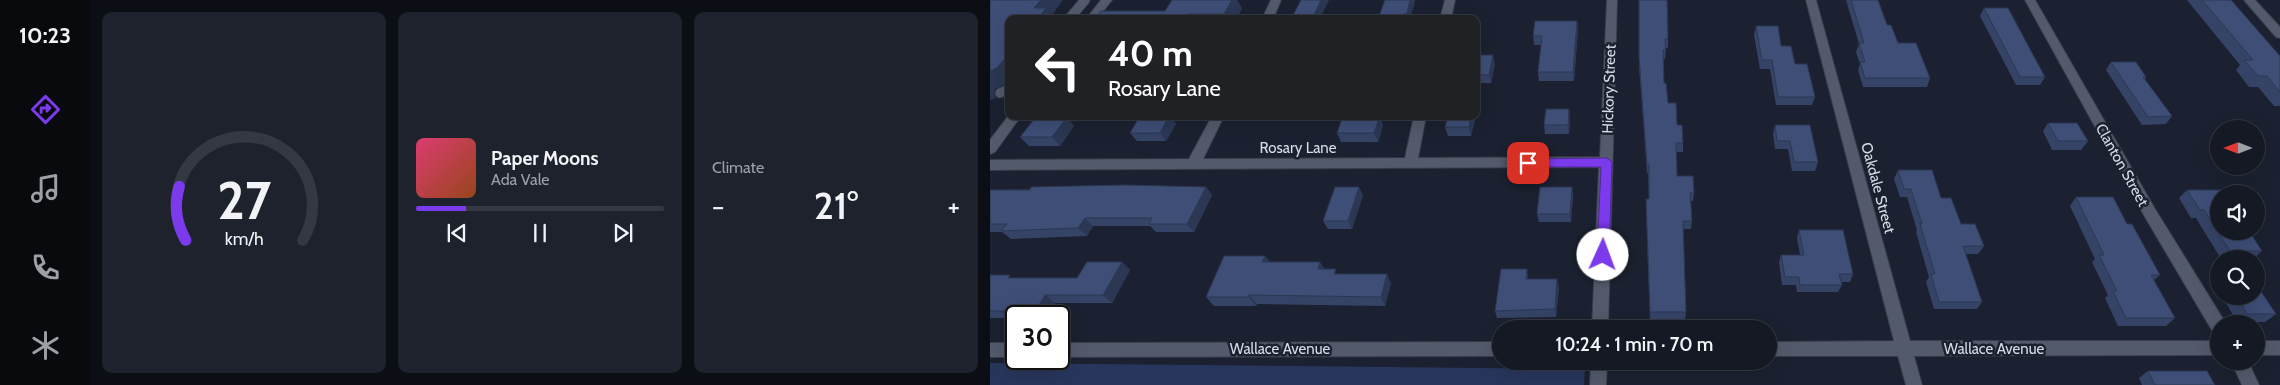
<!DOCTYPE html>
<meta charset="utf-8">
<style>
body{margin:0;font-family:Cabin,sans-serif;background:#1d222c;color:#f1f3f6;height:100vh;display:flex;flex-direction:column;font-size:19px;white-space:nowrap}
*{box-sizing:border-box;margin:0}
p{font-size:16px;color:#9da0a6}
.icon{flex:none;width:28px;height:28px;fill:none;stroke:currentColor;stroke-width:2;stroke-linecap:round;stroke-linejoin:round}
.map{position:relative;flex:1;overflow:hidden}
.drawer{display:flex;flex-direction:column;gap:12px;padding:12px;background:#0b0e14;width:900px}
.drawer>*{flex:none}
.guide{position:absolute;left:15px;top:15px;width:475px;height:105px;border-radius:10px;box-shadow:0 5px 20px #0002,0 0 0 1px #333841;background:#202124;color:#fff;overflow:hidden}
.needle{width:32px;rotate:270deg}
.buttons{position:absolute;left:1220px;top:120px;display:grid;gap:10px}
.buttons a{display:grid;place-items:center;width:55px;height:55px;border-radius:50%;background:#141924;box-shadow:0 5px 20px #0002,0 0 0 1px #333841;font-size:25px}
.speed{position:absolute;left:15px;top:305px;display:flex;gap:10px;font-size:25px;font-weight:700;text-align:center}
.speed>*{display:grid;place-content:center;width:65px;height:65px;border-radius:50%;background:#141924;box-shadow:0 5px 20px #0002,0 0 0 1px #333841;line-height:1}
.speed .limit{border:2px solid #111;border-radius:8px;background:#fff;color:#111}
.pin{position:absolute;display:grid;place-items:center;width:42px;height:42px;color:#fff;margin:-21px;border-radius:10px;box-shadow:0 2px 8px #0006}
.me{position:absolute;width:55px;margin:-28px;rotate:2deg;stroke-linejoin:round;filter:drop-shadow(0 0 4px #0008)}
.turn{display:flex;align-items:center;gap:18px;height:105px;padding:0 20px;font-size:22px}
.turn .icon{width:65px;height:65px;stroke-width:2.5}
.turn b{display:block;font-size:35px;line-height:42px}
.big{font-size:38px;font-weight:600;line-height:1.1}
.drawer .widget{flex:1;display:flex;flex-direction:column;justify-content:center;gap:8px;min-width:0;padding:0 18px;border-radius:10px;background:#1d222c}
.drawer .dial{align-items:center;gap:0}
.dial svg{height:130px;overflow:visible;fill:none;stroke:#333841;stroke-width:7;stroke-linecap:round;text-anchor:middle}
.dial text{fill:#f1f3f6;stroke:none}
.song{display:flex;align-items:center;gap:15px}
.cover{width:60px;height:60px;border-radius:8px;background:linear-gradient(135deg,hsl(340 70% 55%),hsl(20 70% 35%))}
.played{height:5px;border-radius:2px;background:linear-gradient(90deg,#7c3aed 20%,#333841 20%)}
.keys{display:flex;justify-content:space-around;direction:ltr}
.heat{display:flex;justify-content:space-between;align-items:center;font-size:28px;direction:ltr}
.drawer .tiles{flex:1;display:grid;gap:12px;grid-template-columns:repeat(3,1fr)}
.trip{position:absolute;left:502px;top:320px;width:285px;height:50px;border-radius:25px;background:#141924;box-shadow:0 5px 20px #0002,0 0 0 1px #333841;font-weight:600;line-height:50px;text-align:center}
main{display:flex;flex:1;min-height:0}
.tabs{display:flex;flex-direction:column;width:90px;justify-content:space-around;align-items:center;background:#080a0e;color:#9da0a6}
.tabs .icon{width:35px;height:35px}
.tabs .selected{color:#7c3aed}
.tabs b{font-size:22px;color:#f1f3f6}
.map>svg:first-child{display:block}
.green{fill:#28365d}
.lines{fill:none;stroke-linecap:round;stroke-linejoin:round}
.service-casing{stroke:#383d49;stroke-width:11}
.minor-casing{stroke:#383d49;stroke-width:2}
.service{stroke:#535a6b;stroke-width:9}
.minor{fill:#535a6b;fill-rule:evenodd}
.wall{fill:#354366}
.shaded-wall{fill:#2b3753}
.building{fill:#3e4e77;stroke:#2b3753}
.route{fill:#7c3aed;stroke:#51269a}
.labels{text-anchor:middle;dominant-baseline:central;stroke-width:5;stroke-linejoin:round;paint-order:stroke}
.street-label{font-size:15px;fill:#d7dce6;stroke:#1b2130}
</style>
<main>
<nav class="tabs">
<b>10:23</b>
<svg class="icon selected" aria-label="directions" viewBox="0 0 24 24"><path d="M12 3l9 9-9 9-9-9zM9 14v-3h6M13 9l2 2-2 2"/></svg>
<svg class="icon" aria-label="music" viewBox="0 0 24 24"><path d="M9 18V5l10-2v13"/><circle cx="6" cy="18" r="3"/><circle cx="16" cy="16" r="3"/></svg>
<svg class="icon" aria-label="phone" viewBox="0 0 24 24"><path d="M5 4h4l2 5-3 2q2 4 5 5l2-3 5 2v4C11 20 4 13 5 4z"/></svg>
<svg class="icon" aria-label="climate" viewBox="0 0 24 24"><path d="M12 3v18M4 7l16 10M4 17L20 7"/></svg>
</nav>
<section class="drawer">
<div class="tiles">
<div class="widget dial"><svg viewBox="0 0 100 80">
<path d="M14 69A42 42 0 1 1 86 69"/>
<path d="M14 69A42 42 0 0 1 10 36" stroke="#7c3aed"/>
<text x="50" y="56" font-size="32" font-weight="700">27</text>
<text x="50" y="72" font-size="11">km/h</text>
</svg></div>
<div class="widget">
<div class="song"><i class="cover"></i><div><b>Paper Moons</b><p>Ada Vale</p></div></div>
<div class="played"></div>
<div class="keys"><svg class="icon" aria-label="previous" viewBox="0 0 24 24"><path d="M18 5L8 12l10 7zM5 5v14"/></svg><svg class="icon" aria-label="pause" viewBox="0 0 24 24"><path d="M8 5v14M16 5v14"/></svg><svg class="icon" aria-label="next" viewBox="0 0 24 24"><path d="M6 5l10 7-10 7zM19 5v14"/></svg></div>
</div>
<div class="widget"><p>Climate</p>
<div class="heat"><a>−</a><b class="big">21°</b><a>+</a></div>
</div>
</div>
</section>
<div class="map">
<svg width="1290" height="385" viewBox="0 0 1290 385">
<rect width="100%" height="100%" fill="#1b2130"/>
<path class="green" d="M 0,363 L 595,369 L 594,385 L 0,385 Z"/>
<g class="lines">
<g class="service-casing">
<g id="service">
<path d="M 79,19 L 95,0"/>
<path d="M 10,93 L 19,89"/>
</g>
</g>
<g class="minor-casing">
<g id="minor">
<path d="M 111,0 L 122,0 L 107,19 L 96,19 Z"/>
<path d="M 281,0 L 291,0 L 283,19 L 272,19 Z"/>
<path d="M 455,0 L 465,0 L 461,19 L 450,19 Z"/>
<path d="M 617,0 L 627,0 L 618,329 L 602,329 L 609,167 L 0,170 L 0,160 L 199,159 L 222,116 L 234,116 L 213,159 L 415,158 L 424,116 L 436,116 L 428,158 L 610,157 Z"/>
<path d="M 816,0 L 826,0 L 920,341 L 1229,341 L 1229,355 L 924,356 L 932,385 L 916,385 L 908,356 L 779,356 L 779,342 L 904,341 Z"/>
<path d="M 1035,0 L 1045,0 L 1165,209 L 1235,322 L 1235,324 L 1229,324 L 1229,334 L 1223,332 L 1155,217 Z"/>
<path d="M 1254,0 L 1265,0 L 1290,27 L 1290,38 L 1286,37 Z"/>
<path d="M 19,115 L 31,116 L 5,152 L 0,154 L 0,140 Z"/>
<rect x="1266" y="341" width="24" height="14"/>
<path d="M 511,342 L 511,356 L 69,357 L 69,343 Z"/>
<rect x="0" y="343" width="26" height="14"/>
<path d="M 601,361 L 617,361 L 616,385 L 600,385 Z"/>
<path d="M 1241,361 L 1258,361 L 1269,385 L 1252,385 Z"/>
</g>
</g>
<use href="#service" class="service"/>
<use href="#minor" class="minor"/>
</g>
<g class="wall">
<path d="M 395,0 L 425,0 L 420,19 L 388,19 Z"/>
<path d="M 649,0 L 678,39 L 678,48 L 676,48 L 675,59 L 673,59 L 674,83 L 678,103 L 687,125 L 693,143 L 693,152 L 686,152 L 687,176 L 704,193 L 703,201 L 701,201 L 702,221 L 701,229 L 693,229 L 696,312 L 695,320 L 660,320 L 656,207 L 656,199 L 659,199 L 658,173 L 657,173 L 649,66 Z"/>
<path d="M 856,0 L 888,0 L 897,25 L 908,43 L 940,78 L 937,87 L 873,87 L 868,70 L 870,64 L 866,52 L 869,44 Z"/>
<path d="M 1197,0 L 1241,0 L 1290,56 L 1290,106 L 1284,106 L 1268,87 L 1259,87 L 1246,70 L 1250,65 Z"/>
<path d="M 252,8 L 246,19 L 105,19 L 175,11 Z"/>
<path d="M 994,8 L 1055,77 L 1050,85 L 1026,85 L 990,16 Z"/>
<path d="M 587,21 L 588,30 L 584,81 L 549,81 L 548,72 L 551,45 L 544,45 L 543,36 Z"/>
<path d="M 766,26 L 791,46 L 805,64 L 825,97 L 822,105 L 786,105 L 780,69 L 770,69 L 764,35 Z"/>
<path d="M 486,55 L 505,64 L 501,83 L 486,83 Z"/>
<path d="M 1121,62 L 1156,77 L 1155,79 L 1182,116 L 1176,124 L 1152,125 L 1116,70 Z"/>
<path d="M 150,116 L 180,116 L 186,124 L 176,141 L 147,141 L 140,133 Z"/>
<path d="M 257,116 L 297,116 L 295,120 L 259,120 Z"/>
<path d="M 458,116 L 484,116 L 485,120 L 481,136 L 458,136 L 455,127 Z"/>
<path d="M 580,118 L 579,134 L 555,134 L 554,125 Z"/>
<path d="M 1058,123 L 1098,141 L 1091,150 L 1062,150 L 1053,131 Z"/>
<path d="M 393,125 L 388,142 L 351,142 L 347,133 Z"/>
<path d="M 785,125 L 828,162 L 825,171 L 802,171 L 798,149 L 785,149 L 783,134 Z"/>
<path d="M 84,126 L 70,146 L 39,146 L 30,137 Z"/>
<path d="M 908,170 L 951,198 L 971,224 L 994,246 L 988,254 L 976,254 L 992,302 L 987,309 L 944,309 L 936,282 L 939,277 L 926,232 L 927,230 L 917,197 L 910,197 L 904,179 Z"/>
<path d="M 216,187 L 222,195 L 204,232 L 166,232 L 160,226 L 103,226 L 97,236 L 21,239 L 12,232 L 0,232 L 0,190 Z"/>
<path d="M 582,187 L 583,196 L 581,222 L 549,222 L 547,214 Z"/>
<path d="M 1197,190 L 1229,194 L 1272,251 L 1263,259 L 1231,259 L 1206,218 L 1201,218 L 1189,198 Z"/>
<path d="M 373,195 L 362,229 L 338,229 L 333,221 Z"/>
<path d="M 1086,197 L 1137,224 L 1170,275 L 1164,280 L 1185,318 L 1176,326 L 1128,326 L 1115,298 L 1118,295 L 1102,262 L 1105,259 L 1080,206 Z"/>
<path d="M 809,230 L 863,274 L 860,282 L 851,282 L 852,285 L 848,292 L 807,292 L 806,285 L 792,285 L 789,262 L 791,255 L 810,255 L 807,238 Z"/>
<path d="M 275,256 L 280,262 L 335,269 L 348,274 L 401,283 L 395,306 L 267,304 L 266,306 L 224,306 L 216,297 Z"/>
<path d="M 132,262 L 140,270 L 122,303 L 65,303 L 57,316 L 26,316 L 26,319 L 25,318 L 0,318 L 0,275 L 24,278 L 87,278 Z"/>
<path d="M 537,269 L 538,279 L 569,287 L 566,317 L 507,318 L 505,311 Z"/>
<path d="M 1229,269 L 1229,291 L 1220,276 Z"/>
<path d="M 1232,296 L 1266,296 L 1286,314 L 1275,322 L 1247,322 Z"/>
<path d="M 1158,371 L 1225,385 L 1152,385 L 1149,378 Z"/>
</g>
<g class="shaded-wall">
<path d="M 51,0 L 73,0 L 62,15 L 65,19 L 47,19 L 44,8 Z"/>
<path d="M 242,0 L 247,0 L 252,8 L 246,19 L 236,19 L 234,14 Z"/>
<path d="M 331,0 L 339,0 L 330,19 L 322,19 Z"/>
<path d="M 420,0 L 425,0 L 420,19 L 419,19 L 417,13 Z"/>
<path d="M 415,13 L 417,19 L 413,19 Z"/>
<path d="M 197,14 L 199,19 L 194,19 Z"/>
<path d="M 587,21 L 588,30 L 584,81 L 583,72 Z"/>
<path d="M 19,54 L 19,83 L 5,89 L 4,93 L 6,98 L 0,100 L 0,71 Z"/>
<path d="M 503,55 L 505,64 L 501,83 L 499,75 Z"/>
<path d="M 579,109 L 580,118 L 579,134 L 578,125 Z"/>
<path d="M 179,116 L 180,116 L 186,124 L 176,141 L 170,133 Z"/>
<path d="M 390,116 L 393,125 L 388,142 L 384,133 Z"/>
<path d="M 481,116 L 484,116 L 485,120 L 481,136 L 479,127 Z"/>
<path d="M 77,117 L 84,126 L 70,146 L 62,137 Z"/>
<path d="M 216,187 L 222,195 L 204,232 L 197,224 Z"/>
<path d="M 369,187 L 373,195 L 362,229 L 358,221 Z"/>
<path d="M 582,187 L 583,196 L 581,222 L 580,214 Z"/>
<path d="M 95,218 L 103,226 L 97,236 L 88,228 Z"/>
<path d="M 275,256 L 282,265 L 272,262 Z"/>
<path d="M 132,262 L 140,270 L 122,303 L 113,295 Z"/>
<path d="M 330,262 L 336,271 L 328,269 Z"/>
<path d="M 537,269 L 538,277 L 537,287 L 536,279 Z"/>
<path d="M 397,274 L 401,283 L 395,306 L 391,297 Z"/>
<path d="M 567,279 L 569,287 L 566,317 L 565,309 Z"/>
<path d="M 55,295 L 65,303 L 57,316 L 48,316 L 44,313 Z"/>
<path d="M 259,295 L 267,304 L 266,306 L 259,297 Z"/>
</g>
<g class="building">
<path d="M 0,0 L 51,0 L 44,8 L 56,8 L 47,19 L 19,19 L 19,54 L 7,68 L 0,71 Z"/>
<path d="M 182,0 L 242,0 L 234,14 L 197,14 L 194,19 L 105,19 L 111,11 L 175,11 Z"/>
<path d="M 311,0 L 331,0 L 322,19 L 301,19 Z"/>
<path d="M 395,0 L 420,0 L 417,13 L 415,13 L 413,19 L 388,19 Z"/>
<path d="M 649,0 L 677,0 L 678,39 L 675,39 L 676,50 L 673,50 L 674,83 L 676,83 L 678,103 L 686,103 L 687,125 L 692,125 L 693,143 L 686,143 L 687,176 L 703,176 L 704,193 L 700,193 L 702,221 L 693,221 L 696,312 L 660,312 L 656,199 L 659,199 L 659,164 L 657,164 L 649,57 Z"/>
<path d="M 861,0 L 888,0 L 897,25 L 901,25 L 908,43 L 926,43 L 940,78 L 875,78 L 870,62 L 875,62 L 869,43 L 874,43 Z"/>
<path d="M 1212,0 L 1241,0 L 1290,56 L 1290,92 L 1277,76 L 1268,76 L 1254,60 L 1263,60 Z"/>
<path d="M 994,8 L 1018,8 L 1055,77 L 1030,77 Z"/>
<path d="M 545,21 L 587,21 L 583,72 L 548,72 L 552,36 L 543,36 Z"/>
<path d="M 766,26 L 788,26 L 791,46 L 801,46 L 805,64 L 817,64 L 825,97 L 788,97 L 782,60 L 772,60 Z"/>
<path d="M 486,55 L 503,55 L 499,75 L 486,75 Z"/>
<path d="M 1121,62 L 1146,62 L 1156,77 L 1153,77 L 1182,116 L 1158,117 Z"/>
<path d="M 556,109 L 579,109 L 578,125 L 554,125 Z"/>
<path d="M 150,116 L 179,116 L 170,133 L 140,133 Z"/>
<path d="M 353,116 L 390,116 L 384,133 L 347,133 Z"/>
<path d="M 458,116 L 481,116 L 479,127 L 455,127 Z"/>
<path d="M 46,117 L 77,117 L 62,137 L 30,137 Z"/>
<path d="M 1058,123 L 1087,123 L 1098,141 L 1068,141 Z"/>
<path d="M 785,125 L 820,125 L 828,162 L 804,162 L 800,141 L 787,141 Z"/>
<path d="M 908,170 L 942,170 L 951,198 L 961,198 L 971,224 L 985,224 L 994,246 L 973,246 L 992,302 L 949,302 L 941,274 L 945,274 L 930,224 L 932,224 L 921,189 L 914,189 Z"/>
<path d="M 135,185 L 216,187 L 197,224 L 159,224 L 162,218 L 95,218 L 88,228 L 11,231 L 17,224 L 0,224 L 0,190 L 40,190 L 41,187 Z"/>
<path d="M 345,187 L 369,187 L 358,221 L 333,221 Z"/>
<path d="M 550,187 L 582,187 L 580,214 L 547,214 Z"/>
<path d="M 1197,190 L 1251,190 L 1254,194 L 1229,194 L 1229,231 L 1259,231 L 1272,251 L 1240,251 L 1214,210 L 1210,210 Z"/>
<path d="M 1086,197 L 1123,197 L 1137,224 L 1142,224 L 1170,275 L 1161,275 L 1185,318 L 1136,318 L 1123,291 L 1127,291 L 1109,255 L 1114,255 Z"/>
<path d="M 809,230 L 853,230 L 863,274 L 849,274 L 852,285 L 810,285 L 809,277 L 795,277 L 791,255 L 814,255 Z"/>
<path d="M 234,256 L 275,256 L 272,262 L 330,262 L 328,269 L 346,269 L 344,274 L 397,274 L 391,297 L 259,295 L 259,297 L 216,297 Z"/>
<path d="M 97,262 L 132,262 L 113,295 L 55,295 L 44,313 L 18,313 L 20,311 L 0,311 L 0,275 L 20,275 L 18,278 L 87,278 Z"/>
<path d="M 511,269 L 537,269 L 536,279 L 567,279 L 565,309 L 505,311 Z"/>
<path d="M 1266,284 L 1286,314 L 1257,314 L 1246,296 L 1266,296 Z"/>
<path d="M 1158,371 L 1217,371 L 1225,385 L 1165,385 Z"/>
</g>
<path class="route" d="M 617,158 L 622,162 L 619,255 L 617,258 L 609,258 L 607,255 L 611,167 L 538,167 L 532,163 L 538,159 Z"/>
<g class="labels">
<g class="street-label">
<text transform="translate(619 89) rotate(-88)">Hickory Street</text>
<text x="308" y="148">Rosary Lane</text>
<text transform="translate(1132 165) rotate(61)">Clanton Street</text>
<text transform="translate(888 188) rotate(75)">Oakdale Street</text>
<text x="290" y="349">Wallace Avenue</text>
<text x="1004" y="349">Wallace Avenue</text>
</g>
</g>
</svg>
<div class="buttons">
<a><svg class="needle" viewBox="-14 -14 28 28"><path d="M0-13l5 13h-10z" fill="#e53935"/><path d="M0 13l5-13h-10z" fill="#9da0a6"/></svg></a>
<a><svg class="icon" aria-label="sound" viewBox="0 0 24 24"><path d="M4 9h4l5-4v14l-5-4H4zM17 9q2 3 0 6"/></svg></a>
<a><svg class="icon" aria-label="search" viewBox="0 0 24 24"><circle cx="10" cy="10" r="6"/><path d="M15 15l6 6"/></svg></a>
<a>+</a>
</div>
<div class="speed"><div class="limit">30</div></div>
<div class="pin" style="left:538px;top:163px;background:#d93025"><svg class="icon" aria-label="arrive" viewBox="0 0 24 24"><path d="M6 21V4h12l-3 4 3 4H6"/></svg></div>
<svg class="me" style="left:613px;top:255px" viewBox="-20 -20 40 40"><circle r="19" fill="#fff"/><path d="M0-13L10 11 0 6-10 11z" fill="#7c3aed"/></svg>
<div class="trip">10:24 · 1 min · 70 m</div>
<div class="guide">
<div class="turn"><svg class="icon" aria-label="left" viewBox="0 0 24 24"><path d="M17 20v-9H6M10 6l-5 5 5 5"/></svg><div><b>40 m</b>Rosary Lane</div></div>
</div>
</div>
</main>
